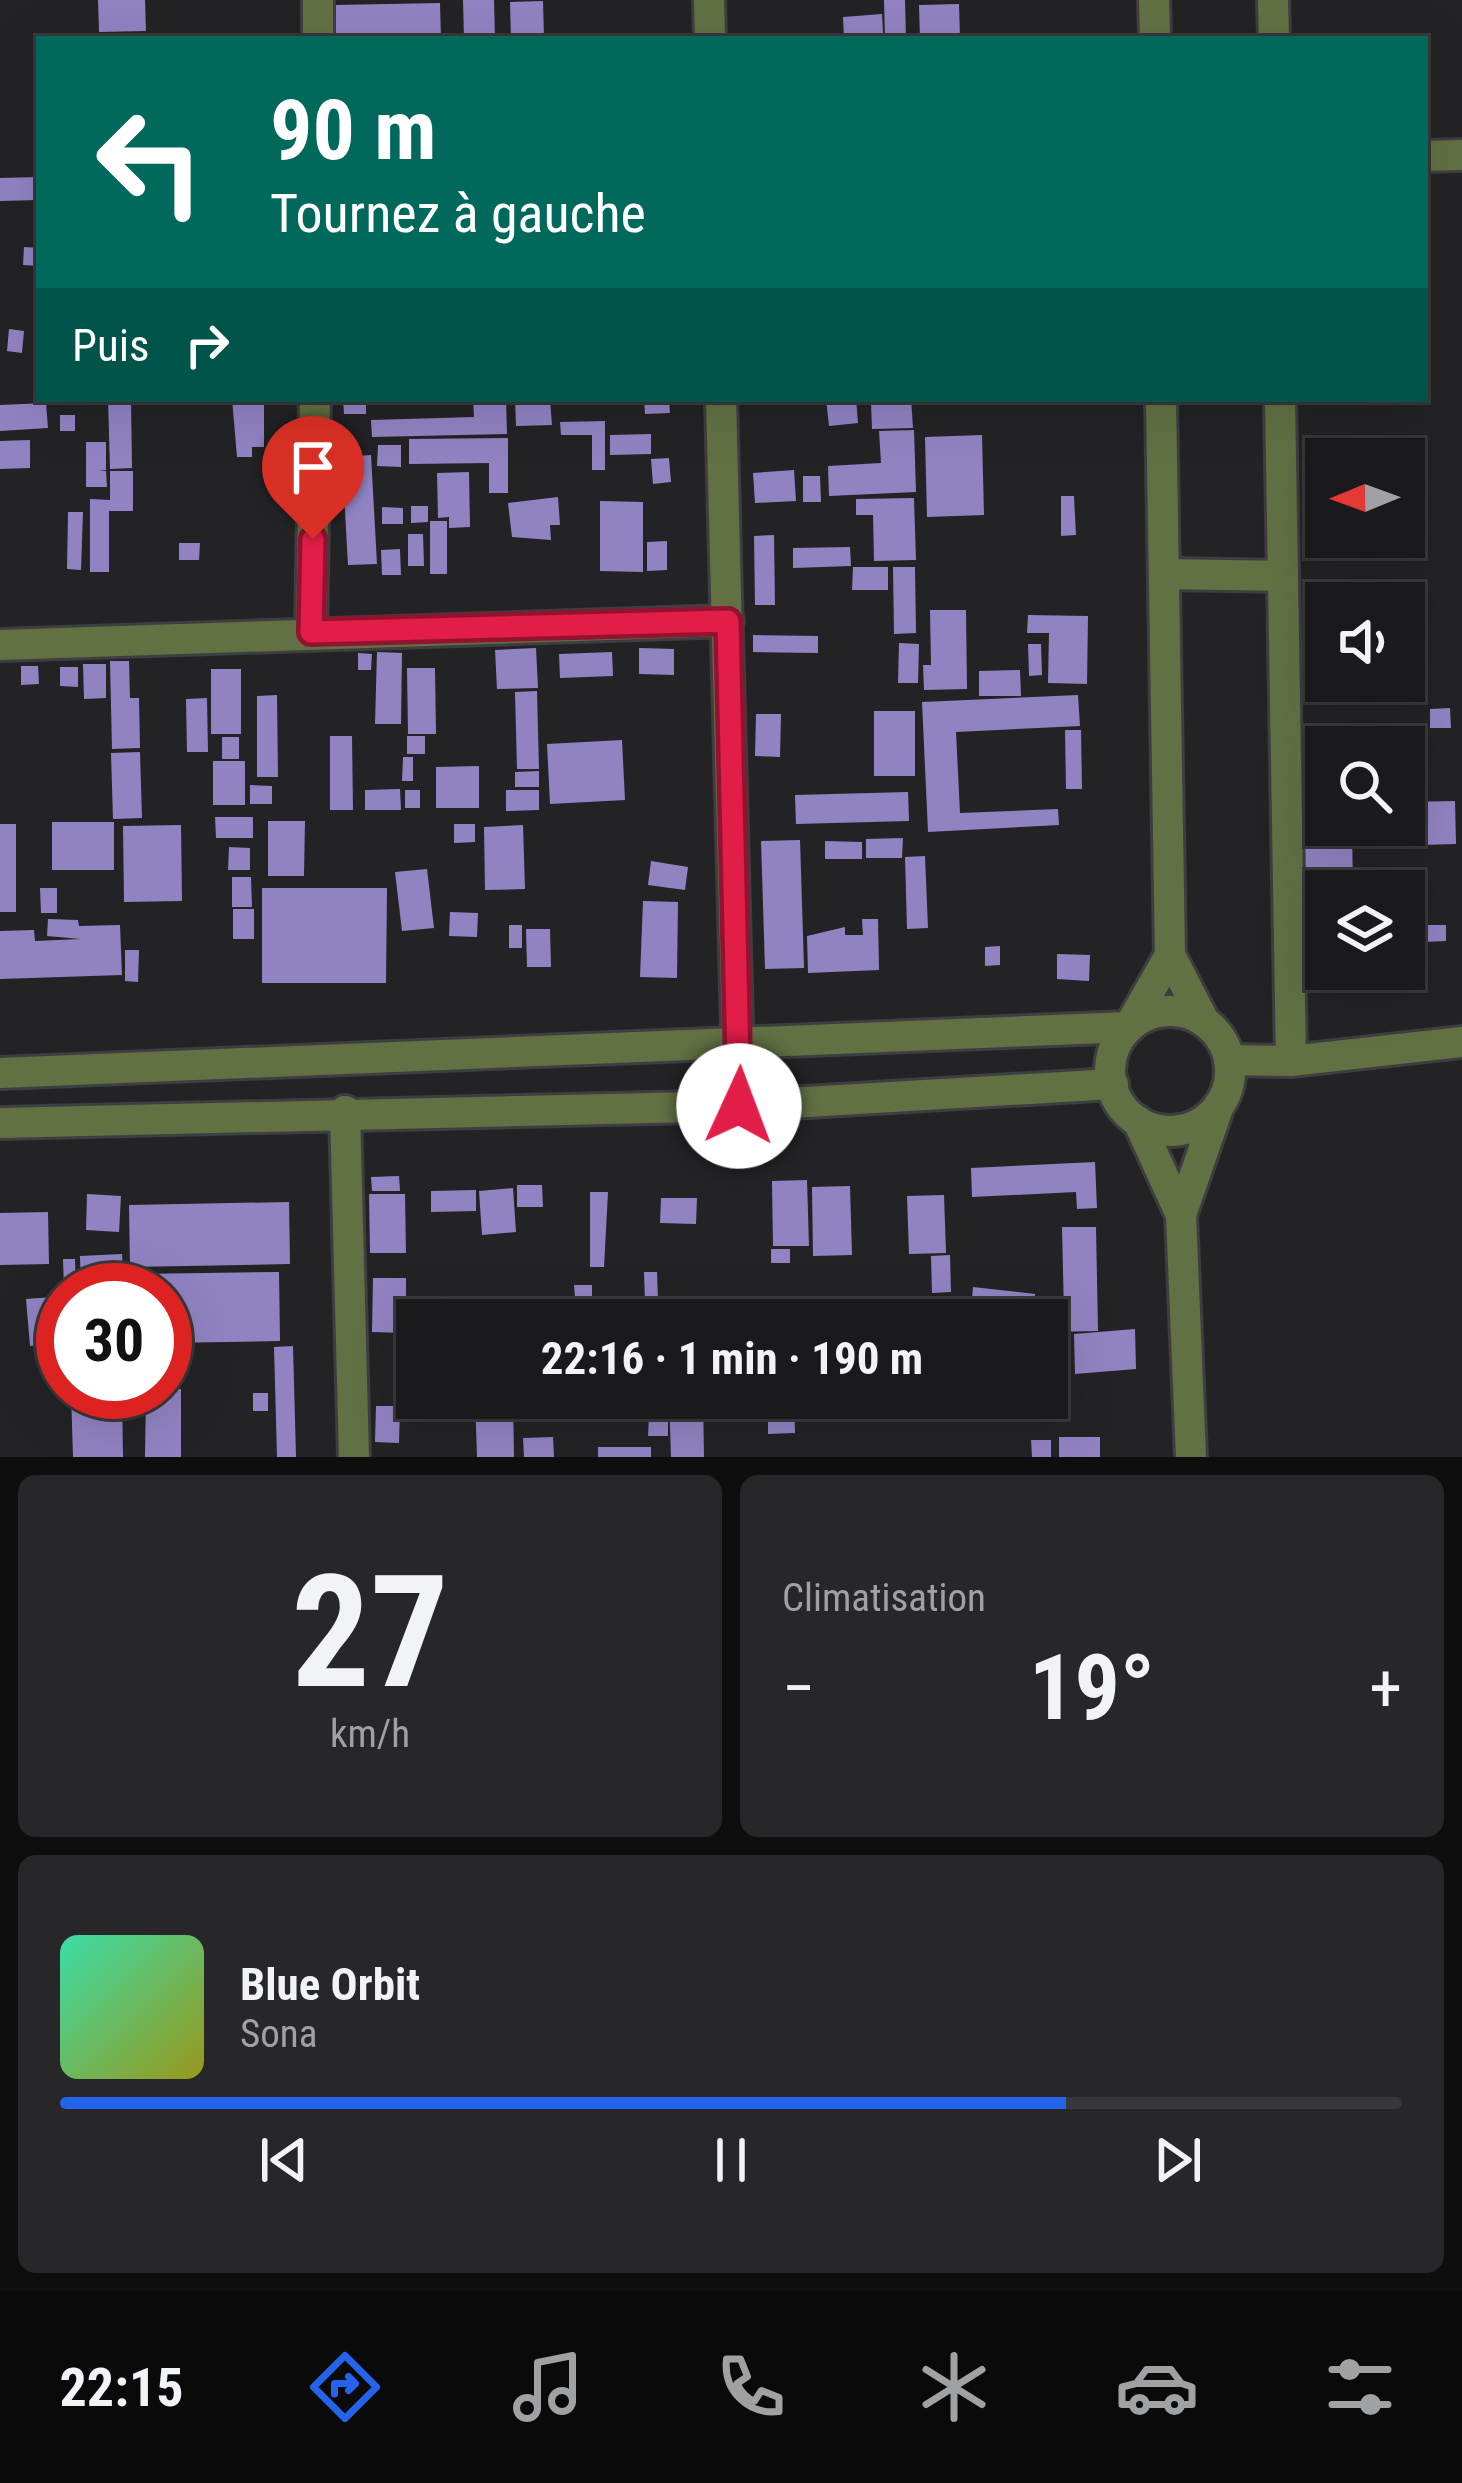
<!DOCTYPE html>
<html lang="fr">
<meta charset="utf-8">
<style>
body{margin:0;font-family:"Roboto Condensed",sans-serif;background:#272729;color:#f1f3f6;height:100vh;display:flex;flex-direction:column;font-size:45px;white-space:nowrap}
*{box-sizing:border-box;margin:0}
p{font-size:39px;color:#9fa1a3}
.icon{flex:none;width:66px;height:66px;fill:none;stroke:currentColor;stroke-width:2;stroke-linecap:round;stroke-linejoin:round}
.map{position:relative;height:1457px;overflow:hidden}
.side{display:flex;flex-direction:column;gap:18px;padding:18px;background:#0e0e0f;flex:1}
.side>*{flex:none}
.banner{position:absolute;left:36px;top:36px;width:1392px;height:366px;border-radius:0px;box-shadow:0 12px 48px #0002,0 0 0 3px #38383b;background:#00695c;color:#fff;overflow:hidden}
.needle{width:78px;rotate:269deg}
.buttons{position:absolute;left:1305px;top:438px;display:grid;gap:24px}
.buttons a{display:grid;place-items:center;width:120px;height:120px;border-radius:0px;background:#1a1a1c;box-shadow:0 12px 48px #0002,0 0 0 3px #38383b;font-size:60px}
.speed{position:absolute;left:36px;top:1263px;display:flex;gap:24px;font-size:60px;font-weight:700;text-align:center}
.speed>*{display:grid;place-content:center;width:156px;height:156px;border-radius:50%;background:#1a1a1c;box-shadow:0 12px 48px #0002,0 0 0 3px #38383b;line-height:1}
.speed .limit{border:18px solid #d22;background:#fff;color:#111}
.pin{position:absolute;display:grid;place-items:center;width:102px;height:102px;color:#fff;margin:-123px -51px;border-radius:50% 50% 50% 0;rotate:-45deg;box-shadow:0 0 12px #0007}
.pin .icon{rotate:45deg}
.me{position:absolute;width:132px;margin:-66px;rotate:2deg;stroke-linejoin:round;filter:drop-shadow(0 0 9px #0008)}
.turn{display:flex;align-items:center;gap:42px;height:252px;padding:0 36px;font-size:54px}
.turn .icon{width:156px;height:156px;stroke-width:2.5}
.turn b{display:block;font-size:84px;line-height:102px}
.then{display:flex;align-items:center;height:114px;padding:0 36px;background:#0003;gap:24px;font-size:45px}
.big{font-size:90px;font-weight:700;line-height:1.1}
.side .tile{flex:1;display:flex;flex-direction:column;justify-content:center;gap:18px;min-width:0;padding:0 42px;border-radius:18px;background:#272729}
.side .dial{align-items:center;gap:0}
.dial b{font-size:156px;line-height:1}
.song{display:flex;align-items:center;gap:36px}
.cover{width:144px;height:144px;border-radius:18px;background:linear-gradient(135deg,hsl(160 70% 55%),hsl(60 70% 35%))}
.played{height:12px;border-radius:6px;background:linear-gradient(90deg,#2563eb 75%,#38383b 75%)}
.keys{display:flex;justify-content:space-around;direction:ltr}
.heat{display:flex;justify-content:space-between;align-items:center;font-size:66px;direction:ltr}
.side .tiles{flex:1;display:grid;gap:18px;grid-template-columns:1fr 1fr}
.tile:last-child{grid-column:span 2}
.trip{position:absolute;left:396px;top:1299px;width:672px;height:120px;border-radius:0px;background:#1a1a1c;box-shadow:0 12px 48px #0002,0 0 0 3px #38383b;font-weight:700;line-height:120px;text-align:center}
.tabs{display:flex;height:192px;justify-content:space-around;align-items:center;background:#0a0a0b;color:#9fa1a3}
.tabs .icon{width:84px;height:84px}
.tabs .active{color:#2563eb}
.tabs b{font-size:54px;color:#f1f3f6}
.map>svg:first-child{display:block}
.building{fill:#9183c2}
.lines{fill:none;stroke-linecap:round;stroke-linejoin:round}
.minor-casing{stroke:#3e3e41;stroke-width:36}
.minor{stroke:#627144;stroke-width:30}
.route-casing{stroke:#92132f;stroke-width:30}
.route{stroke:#e11d48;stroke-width:21}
</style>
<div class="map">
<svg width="1462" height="1457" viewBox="0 0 1462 1457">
<rect width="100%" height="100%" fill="#232326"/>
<g class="building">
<path d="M 98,0 L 145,0 L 146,31 L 99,32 Z"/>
<path d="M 463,0 L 494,0 L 495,39 L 464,39 Z"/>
<path d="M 884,0 L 905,0 L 906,39 L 885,39 Z"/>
<path d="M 543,1 L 544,39 L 511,39 L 510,2 Z"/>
<path d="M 440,3 L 441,39 L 335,39 L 335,5 Z"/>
<path d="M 959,4 L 960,39 L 920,39 L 919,5 Z"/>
<path d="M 882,14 L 883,33 L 844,39 L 843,17 Z"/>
<path d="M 39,177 L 39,200 L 0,201 L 0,178 Z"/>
<path d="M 24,247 L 39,248 L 39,266 L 23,265 Z"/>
<path d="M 9,329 L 24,331 L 22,353 L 7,351 Z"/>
<path d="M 108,399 L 131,399 L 132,468 L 110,469 Z"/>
<path d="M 232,399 L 264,399 L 264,447 L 252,447 L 252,457 L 237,457 Z"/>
<path d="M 343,399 L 366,399 L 366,414 L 344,414 Z"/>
<path d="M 473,399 L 506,399 L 507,434 L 372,437 L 371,420 L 474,417 Z"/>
<path d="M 515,399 L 550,399 L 552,425 L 516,426 Z"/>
<path d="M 644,399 L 669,399 L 670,413 L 645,414 Z"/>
<path d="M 826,399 L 856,399 L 858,423 L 829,426 Z"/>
<path d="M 880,399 L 911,399 L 913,428 L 872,429 L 871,403 Z"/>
<path d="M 46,403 L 48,428 L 0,431 L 0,405 Z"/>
<rect x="60" y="415" width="15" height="16"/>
<path d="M 605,421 L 605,470 L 592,470 L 592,435 L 561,435 L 560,422 Z"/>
<path d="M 914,430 L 916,492 L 829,496 L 828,466 L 881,463 L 879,431 Z"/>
<path d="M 651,434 L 651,454 L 610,455 L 610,435 Z"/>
<path d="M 982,435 L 984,515 L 927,517 L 925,437 Z"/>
<path d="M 508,438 L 508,493 L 489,493 L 489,463 L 409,464 L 409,439 Z"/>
<path d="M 30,440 L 30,468 L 0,469 L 0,441 Z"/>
<path d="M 86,442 L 106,442 L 106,470 L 99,470 L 106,471 L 107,487 L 86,487 Z"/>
<path d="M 378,445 L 401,445 L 401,467 L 377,466 Z"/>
<path d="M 371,455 L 377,564 L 348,565 L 342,457 Z"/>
<path d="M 669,458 L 671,482 L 653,484 L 651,459 Z"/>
<path d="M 794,470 L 796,501 L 755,503 L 753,473 Z"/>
<path d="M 110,471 L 133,471 L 133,511 L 109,511 L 109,572 L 90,572 L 90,499 L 110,500 Z"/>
<path d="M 469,472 L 470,527 L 449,528 L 449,517 L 438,518 L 437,473 Z"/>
<path d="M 803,476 L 820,476 L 821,502 L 803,502 Z"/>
<path d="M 1061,496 L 1074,496 L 1076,535 L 1061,536 Z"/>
<path d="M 558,497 L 560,525 L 550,525 L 551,540 L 512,537 L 508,503 Z"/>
<path d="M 914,498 L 916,560 L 874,561 L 873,515 L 856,515 L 856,499 Z"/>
<path d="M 600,501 L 643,502 L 643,572 L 600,571 Z"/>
<path d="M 411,506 L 428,506 L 428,522 L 411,523 Z"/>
<path d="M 382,507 L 403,508 L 403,524 L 382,524 Z"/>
<path d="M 68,512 L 83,512 L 81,570 L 67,569 Z"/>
<rect x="430" y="521" width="17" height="53"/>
<path d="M 408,534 L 423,534 L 424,566 L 408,566 Z"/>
<path d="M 774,535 L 775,605 L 755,605 L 754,536 Z"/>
<path d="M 667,541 L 667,570 L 647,571 L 647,542 Z"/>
<path d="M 179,543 L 200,543 L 199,560 L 179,560 Z"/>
<path d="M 850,547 L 851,566 L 793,568 L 793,548 Z"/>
<path d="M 400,549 L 401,575 L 382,575 L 381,550 Z"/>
<path d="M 853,567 L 888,567 L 888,590 L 852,590 Z"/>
<path d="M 893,567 L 915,567 L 916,633 L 894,634 Z"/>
<path d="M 930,610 L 966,610 L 967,689 L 924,690 L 923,665 L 931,665 Z"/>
<path d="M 1028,615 L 1088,616 L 1087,684 L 1048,683 L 1049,633 L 1027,633 Z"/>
<path d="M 753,635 L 818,636 L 818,653 L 753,652 Z"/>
<path d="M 899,643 L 919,644 L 918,683 L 898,683 Z"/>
<path d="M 1028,644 L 1041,644 L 1042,675 L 1029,676 Z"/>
<path d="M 536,648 L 538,688 L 497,689 L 495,650 Z"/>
<path d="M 639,648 L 674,649 L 674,675 L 639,674 Z"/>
<path d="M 377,652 L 402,653 L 401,724 L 375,724 Z"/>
<path d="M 612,652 L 613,676 L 560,678 L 559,654 Z"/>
<path d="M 358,653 L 372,654 L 371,670 L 358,670 Z"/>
<path d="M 110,661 L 129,661 L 130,698 L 139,698 L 140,748 L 112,749 Z"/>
<path d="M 83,664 L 106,664 L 106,698 L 84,699 Z"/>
<path d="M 21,666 L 38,666 L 39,684 L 21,685 Z"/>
<path d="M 60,667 L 78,667 L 78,687 L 60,686 Z"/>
<path d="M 407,668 L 435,668 L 436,734 L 408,734 Z"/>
<rect x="211" y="669" width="30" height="65"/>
<path d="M 1020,670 L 1021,696 L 979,696 L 979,671 Z"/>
<path d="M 537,691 L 539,769 L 517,769 L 515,692 Z"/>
<path d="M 277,695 L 278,777 L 257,777 L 257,696 Z"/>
<path d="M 1078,695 L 1080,726 L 956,732 L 960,813 L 1058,809 L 1059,825 L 928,832 L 922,702 Z"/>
<path d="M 207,698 L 208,752 L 187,752 L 186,699 Z"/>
<path d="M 1450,708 L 1451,728 L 1430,728 L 1430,709 Z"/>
<rect x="874" y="711" width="41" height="65"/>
<path d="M 756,714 L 781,714 L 780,757 L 755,756 Z"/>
<path d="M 1065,730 L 1081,730 L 1082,789 L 1066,789 Z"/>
<path d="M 330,736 L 352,736 L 353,810 L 330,810 Z"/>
<rect x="407" y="736" width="18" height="18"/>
<rect x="222" y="737" width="17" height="22"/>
<path d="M 622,740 L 625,800 L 550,804 L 547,744 Z"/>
<path d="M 140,752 L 142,818 L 113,819 L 111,753 Z"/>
<path d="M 403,757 L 413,757 L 413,781 L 402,781 Z"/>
<rect x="213" y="761" width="32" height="44"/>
<path d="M 479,766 L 479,808 L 436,808 L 436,767 Z"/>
<path d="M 539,771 L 539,787 L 515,787 L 515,772 Z"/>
<path d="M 250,785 L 272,786 L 272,804 L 250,804 Z"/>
<path d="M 400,789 L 401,810 L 365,810 L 365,790 Z"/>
<rect x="405" y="790" width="15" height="18"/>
<path d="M 506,790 L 539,790 L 539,810 L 506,811 Z"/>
<path d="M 908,792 L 909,821 L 796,824 L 795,795 Z"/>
<path d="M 1301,796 L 1326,796 L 1326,825 L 1352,825 L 1353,891 L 1326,891 L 1326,899 L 1303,900 Z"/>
<path d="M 1455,801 L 1456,844 L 1386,846 L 1386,825 L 1404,825 L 1404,802 Z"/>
<path d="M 215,817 L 253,817 L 253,838 L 216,838 Z"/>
<path d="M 268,821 L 305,821 L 304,876 L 268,876 Z"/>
<rect x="52" y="822" width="62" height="48"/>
<rect x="0" y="824" width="16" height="88"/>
<path d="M 454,824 L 475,824 L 475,842 L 454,843 Z"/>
<path d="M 181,825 L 182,901 L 124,902 L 123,826 Z"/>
<path d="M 523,825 L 525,889 L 485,890 L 484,827 Z"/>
<path d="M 903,838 L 902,858 L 866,858 L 866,839 Z"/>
<path d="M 800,840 L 804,968 L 765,969 L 761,841 Z"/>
<path d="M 825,841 L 862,842 L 862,859 L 825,859 Z"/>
<path d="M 229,847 L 250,848 L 250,870 L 228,870 Z"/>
<path d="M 925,856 L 928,928 L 907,929 L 905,857 Z"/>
<path d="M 651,861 L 688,867 L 685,890 L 648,885 Z"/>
<path d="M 427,869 L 434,928 L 402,931 L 395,872 Z"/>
<path d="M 232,877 L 251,877 L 252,907 L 232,907 Z"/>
<path d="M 40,888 L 57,888 L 57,913 L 41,913 Z"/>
<path d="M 262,888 L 387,888 L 386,983 L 262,983 Z"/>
<path d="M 643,901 L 678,902 L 677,978 L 640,977 Z"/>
<rect x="233" y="909" width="21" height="30"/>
<path d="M 450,912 L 478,913 L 477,937 L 449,936 Z"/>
<path d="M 48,919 L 78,920 L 79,926 L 120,925 L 122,975 L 0,979 L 0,931 L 34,930 L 35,941 L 81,939 L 47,936 Z"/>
<path d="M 862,919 L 878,919 L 879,970 L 808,973 L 807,936 L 845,927 L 845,935 L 863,935 Z"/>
<rect x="509" y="925" width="13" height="23"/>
<path d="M 1423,925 L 1446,925 L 1446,941 L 1423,942 Z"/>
<path d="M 526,929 L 550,929 L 551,967 L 527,967 Z"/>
<path d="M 1000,946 L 1000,965 L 985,966 L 985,947 Z"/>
<path d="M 125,950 L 139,950 L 138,982 L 125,981 Z"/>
<path d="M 1308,953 L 1326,953 L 1326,969 L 1361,969 L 1361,981 L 1308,981 Z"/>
<path d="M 1057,954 L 1090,955 L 1089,981 L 1057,979 Z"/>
<path d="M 1095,1162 L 1097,1208 L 1077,1209 L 1076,1192 L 972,1197 L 971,1168 Z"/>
<path d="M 399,1176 L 400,1191 L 372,1191 L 371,1177 Z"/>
<path d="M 807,1180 L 809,1246 L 773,1246 L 772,1181 Z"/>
<path d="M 517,1185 L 542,1185 L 543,1207 L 517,1207 Z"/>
<path d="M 850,1186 L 852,1255 L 813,1256 L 812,1187 Z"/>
<path d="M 513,1188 L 516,1232 L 482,1235 L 479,1191 Z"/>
<path d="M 476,1190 L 476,1211 L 431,1212 L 431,1191 Z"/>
<path d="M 590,1192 L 608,1192 L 604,1267 L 590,1267 Z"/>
<path d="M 87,1194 L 121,1196 L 119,1232 L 86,1230 Z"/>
<path d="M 369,1194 L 405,1194 L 406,1253 L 370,1253 Z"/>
<path d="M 944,1195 L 946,1253 L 909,1254 L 907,1196 Z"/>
<path d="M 661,1198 L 697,1198 L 696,1224 L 660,1223 Z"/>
<path d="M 289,1202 L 290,1264 L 130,1267 L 129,1205 Z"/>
<path d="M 48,1212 L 49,1264 L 0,1265 L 0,1213 Z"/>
<path d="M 1062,1227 L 1096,1227 L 1098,1331 L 1050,1332 L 1049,1316 L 1064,1315 Z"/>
<rect x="771" y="1249" width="19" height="14"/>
<path d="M 122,1254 L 124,1290 L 81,1290 L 80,1256 Z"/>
<path d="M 950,1255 L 951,1292 L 932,1293 L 931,1256 Z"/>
<path d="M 63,1259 L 75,1259 L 76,1290 L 64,1290 Z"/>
<path d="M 279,1272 L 280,1341 L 165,1343 L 165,1290 L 137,1290 L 137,1274 Z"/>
<path d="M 644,1272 L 657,1272 L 658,1302 L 645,1302 Z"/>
<path d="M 373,1278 L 406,1278 L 406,1333 L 372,1332 Z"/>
<path d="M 574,1285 L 592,1285 L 592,1320 L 524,1320 L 524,1298 L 575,1298 Z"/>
<path d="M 973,1287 L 1035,1294 L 1033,1320 L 970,1320 Z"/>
<path d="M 52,1297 L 56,1343 L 30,1346 L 26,1299 Z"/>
<path d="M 951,1297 L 952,1320 L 888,1320 L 887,1300 Z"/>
<path d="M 622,1306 L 660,1306 L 660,1320 L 623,1320 Z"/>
<path d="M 1135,1329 L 1136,1369 L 1075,1374 L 1074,1334 Z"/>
<path d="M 293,1346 L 296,1457 L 277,1457 L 274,1347 Z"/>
<path d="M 397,1356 L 417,1356 L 417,1388 L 398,1388 Z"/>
<path d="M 181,1389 L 181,1457 L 145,1457 L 146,1392 Z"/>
<path d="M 71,1392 L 122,1392 L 123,1457 L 73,1457 Z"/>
<rect x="253" y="1393" width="15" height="18"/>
<path d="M 475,1398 L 513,1398 L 514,1457 L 477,1457 Z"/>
<path d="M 525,1398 L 554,1398 L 556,1418 L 528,1422 Z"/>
<path d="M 570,1398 L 589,1398 L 589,1419 L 571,1420 Z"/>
<rect x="592" y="1398" width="51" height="21"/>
<path d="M 669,1398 L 703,1398 L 704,1457 L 671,1457 Z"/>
<path d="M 768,1398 L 794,1398 L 795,1433 L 768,1434 Z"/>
<path d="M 813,1398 L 831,1398 L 831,1419 L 812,1419 Z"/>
<path d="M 965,1398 L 1031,1398 L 1031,1406 L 965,1408 Z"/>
<rect x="411" y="1399" width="20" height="13"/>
<path d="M 376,1406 L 400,1406 L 399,1443 L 375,1442 Z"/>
<path d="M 649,1415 L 668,1415 L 668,1436 L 648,1436 Z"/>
<path d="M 553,1437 L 554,1457 L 524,1457 L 523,1438 Z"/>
<rect x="1059" y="1437" width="41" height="20"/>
<path d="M 1031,1440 L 1051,1440 L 1051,1457 L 1032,1457 Z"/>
<rect x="598" y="1447" width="53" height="10"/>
</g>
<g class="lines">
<g class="minor-casing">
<g id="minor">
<path d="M 318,0 L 318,39"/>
<path d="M 709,0 L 710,39"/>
<path d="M 1154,0 L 1155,39"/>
<path d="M 1273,0 L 1274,39"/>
<path d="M 1425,156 L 1462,155"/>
<path d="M 721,399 L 739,1106"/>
<path d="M 1161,399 L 1170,955 L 1204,1021"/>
<path d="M 1280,399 L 1291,1061"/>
<path d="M 1164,574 L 1281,576"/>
<path d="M 311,632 L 315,399"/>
<path d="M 0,645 L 728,621"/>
<circle cx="1170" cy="1071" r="60"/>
<path d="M 1229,1060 L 1291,1061 L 1462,1042"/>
<path d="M 0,1073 L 1129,1027 L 1170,955"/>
<path d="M 345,1111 L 354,1457"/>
<path d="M 1138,1121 L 1181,1215"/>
<path d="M 0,1123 L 739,1106 L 1113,1084"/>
<path d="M 1191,1457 L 1181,1215 L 1219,1105"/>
</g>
</g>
<use href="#minor" class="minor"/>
</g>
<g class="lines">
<g class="route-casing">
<path id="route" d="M 313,539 L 311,632 L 728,621 L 739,1106"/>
</g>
<use href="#route" class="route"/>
</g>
</svg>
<div class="buttons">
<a><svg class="needle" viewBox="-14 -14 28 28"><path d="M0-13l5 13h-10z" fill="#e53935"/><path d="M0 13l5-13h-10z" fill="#9fa1a3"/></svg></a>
<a><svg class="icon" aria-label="sound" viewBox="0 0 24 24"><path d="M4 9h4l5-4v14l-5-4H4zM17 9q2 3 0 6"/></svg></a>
<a><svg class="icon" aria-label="search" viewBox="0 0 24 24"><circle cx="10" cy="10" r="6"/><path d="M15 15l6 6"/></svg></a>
<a><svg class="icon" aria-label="layers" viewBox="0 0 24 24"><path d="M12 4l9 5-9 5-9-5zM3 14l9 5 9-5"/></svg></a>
</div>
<div class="speed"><div class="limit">30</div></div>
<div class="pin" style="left:313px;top:539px;background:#d93025"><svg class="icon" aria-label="arrive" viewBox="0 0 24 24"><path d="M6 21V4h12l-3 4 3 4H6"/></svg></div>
<svg class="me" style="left:739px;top:1106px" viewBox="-20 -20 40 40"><circle r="19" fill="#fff"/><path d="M0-13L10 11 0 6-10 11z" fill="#e11d48"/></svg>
<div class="trip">22:16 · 1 min · 190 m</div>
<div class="banner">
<div class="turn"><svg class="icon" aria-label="left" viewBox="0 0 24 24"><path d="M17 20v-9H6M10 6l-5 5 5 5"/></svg><div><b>90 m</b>Tournez à gauche</div></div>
<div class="then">Puis<svg class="icon" aria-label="right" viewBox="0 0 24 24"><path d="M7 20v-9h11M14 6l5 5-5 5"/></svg></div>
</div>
</div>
<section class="side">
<div class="tiles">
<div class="tile dial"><b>27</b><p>km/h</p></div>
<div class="tile"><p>Climatisation</p>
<div class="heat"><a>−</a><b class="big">19°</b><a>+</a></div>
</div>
<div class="tile">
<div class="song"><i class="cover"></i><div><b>Blue Orbit</b><p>Sona</p></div></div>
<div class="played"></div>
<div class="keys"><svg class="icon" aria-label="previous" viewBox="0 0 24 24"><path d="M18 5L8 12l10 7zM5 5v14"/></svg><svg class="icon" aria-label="pause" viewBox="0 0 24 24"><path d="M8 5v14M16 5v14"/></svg><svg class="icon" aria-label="next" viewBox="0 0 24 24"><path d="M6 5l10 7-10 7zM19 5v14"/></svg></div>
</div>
</div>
</section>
<nav class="tabs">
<b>22:15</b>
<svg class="icon active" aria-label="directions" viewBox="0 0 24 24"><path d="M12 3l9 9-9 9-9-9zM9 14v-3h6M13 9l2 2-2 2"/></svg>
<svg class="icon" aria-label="music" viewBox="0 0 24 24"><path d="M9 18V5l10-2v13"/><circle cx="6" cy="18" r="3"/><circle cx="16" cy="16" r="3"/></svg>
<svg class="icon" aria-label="phone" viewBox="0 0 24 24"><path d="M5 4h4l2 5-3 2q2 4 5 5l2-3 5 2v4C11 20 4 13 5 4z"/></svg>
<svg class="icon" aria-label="climate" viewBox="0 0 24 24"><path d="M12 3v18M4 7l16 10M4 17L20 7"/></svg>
<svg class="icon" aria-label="car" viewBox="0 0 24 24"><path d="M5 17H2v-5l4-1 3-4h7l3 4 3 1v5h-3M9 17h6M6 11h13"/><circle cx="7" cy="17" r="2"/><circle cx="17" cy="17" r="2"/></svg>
<svg class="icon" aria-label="filters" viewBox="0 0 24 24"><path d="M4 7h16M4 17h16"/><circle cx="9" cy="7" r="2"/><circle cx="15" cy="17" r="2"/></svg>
</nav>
